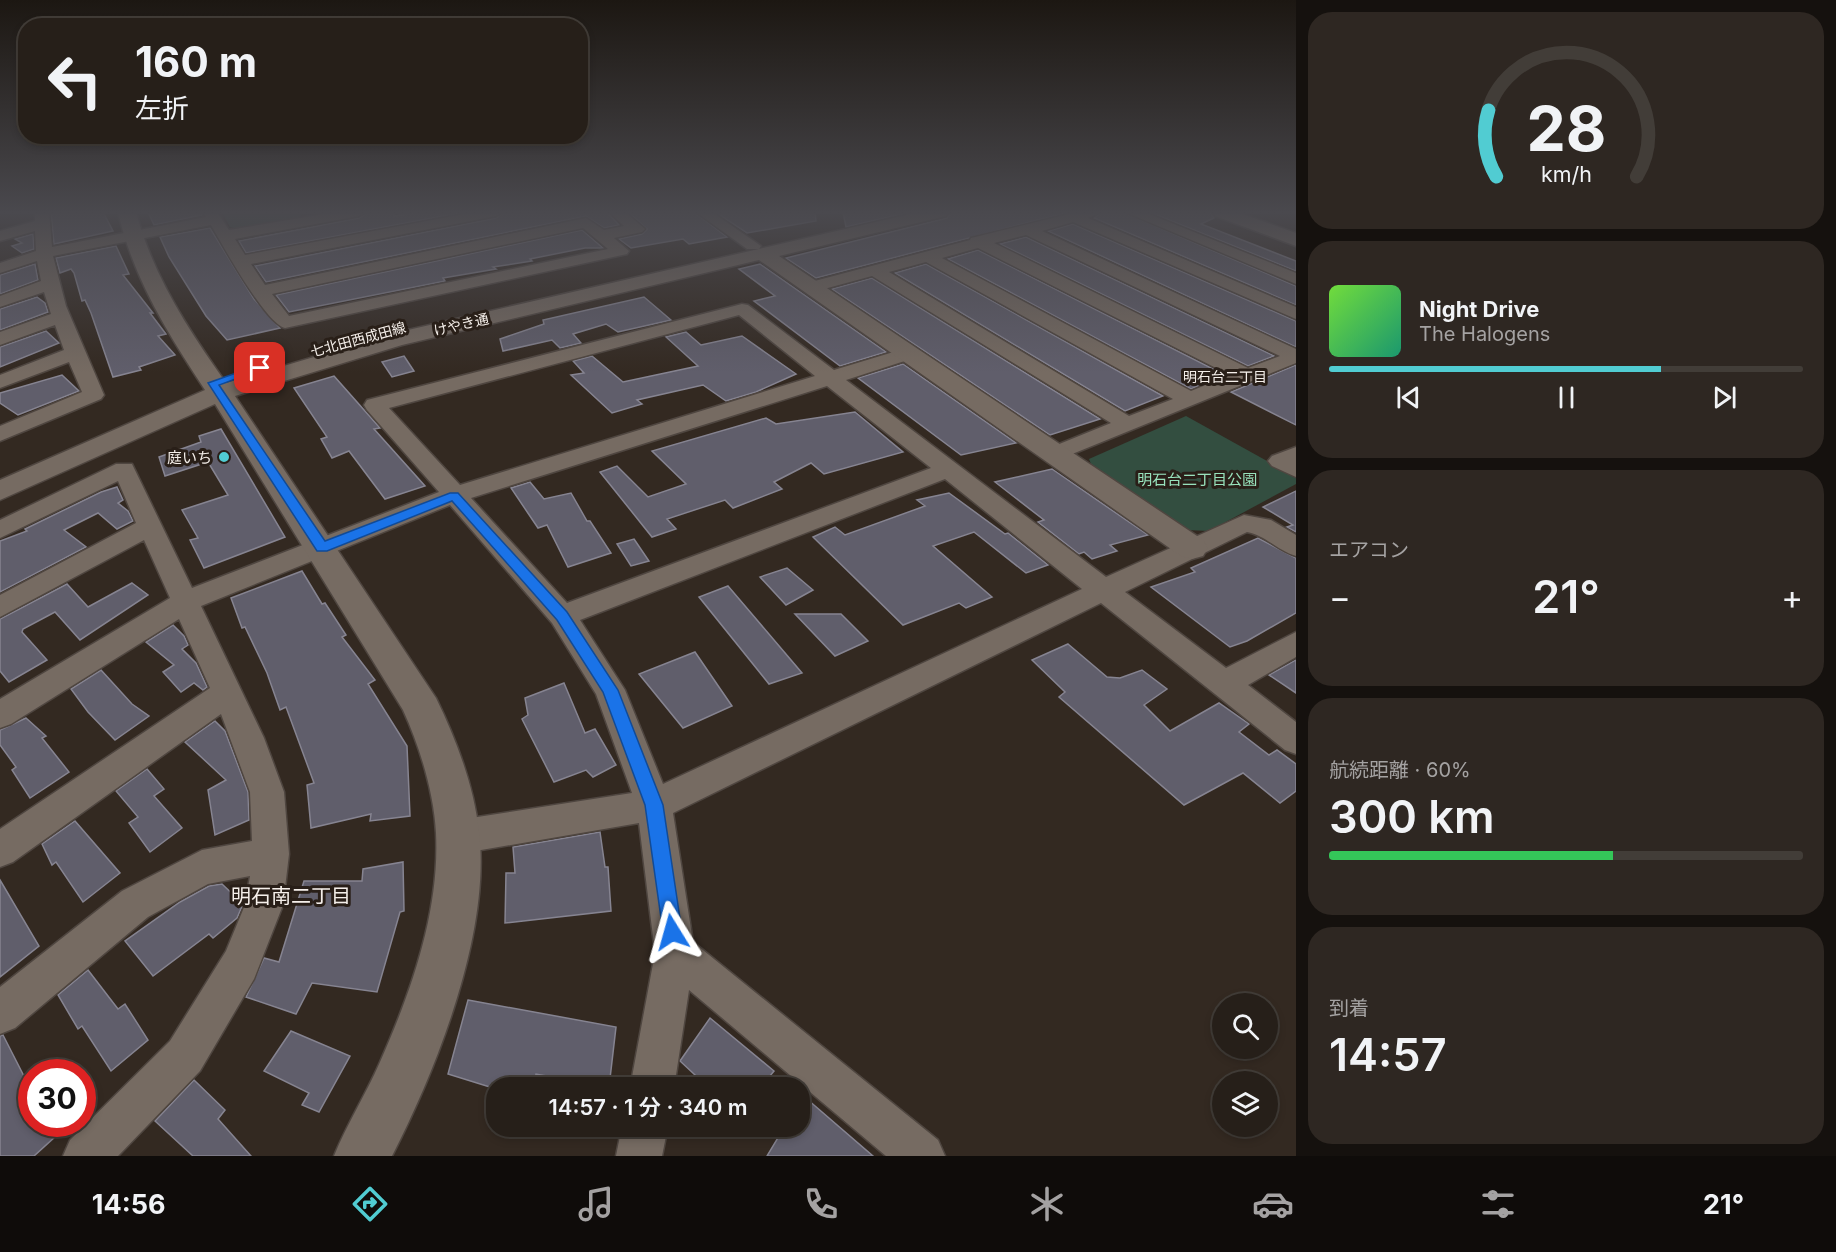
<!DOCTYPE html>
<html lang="ja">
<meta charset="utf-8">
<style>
body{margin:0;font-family:Inter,"Noto Sans JP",sans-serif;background:#2e2722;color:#f1f3f6;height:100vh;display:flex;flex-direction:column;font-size:22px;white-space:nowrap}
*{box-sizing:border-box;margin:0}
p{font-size:20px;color:#a4a2a2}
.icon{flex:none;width:33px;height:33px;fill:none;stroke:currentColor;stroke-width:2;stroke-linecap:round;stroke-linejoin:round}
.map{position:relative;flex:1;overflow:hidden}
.details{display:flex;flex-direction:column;gap:12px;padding:12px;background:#15110e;width:540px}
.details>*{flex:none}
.guide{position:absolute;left:18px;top:18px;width:570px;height:126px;border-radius:24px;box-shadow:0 3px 9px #0003,0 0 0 2px #423d38;background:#261f19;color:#f1f3f6;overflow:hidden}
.buttons{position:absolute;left:1212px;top:993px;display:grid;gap:12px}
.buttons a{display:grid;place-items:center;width:66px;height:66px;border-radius:50%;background:#261f19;box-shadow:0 3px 9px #0003,0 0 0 2px #423d38;font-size:30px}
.speed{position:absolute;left:18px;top:1059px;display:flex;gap:12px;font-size:30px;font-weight:700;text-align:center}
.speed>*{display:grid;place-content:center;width:78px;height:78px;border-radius:50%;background:#261f19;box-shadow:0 3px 9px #0003,0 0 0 2px #423d38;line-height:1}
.speed .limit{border:9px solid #d22;background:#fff;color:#111}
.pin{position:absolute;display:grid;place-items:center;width:51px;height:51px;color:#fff;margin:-26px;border-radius:12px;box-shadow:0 3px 9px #0006}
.me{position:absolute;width:66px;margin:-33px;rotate:352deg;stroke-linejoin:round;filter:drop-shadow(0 0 4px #0008)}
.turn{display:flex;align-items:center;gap:21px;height:126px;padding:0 18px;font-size:27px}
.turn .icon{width:78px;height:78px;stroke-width:2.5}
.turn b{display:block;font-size:42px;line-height:51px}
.big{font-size:45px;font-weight:600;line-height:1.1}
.details .card{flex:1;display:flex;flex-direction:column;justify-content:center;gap:9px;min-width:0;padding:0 21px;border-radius:24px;background:#2e2722}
.details .dial{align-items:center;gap:0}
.dial svg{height:156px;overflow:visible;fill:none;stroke:#423d38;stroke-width:7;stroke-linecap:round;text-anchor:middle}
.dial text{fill:#f1f3f6;stroke:none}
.song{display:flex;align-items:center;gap:18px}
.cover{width:72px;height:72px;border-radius:9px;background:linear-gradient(135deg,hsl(100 70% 55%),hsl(160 70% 35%))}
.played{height:6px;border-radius:3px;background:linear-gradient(90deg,#51ccd2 70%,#423d38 70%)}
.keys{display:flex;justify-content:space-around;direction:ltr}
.heat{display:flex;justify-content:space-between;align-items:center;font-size:33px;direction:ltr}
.charge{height:9px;border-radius:4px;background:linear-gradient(90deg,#34c759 60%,#423d38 0)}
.trip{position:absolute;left:486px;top:1077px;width:324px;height:60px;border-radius:24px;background:#261f19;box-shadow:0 3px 9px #0003,0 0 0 2px #423d38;font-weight:600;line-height:60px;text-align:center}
.tab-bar{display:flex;height:96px;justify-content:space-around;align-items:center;background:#0f0c0a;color:#a4a2a2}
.tab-bar .icon{width:42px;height:42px}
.tab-bar .selected{color:#51ccd2}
.tab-bar b{font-size:27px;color:#f1f3f6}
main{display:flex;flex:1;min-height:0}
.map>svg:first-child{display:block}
.green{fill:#334e40}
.building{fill:#605e6b;stroke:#868491;stroke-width:1.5}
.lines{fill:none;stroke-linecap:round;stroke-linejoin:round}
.street-casing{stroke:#4f4640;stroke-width:3}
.secondary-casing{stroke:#4f4640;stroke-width:3}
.street{fill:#766b62;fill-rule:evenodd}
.secondary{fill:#766b62;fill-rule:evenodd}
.route{fill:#1a73e8;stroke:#114b97;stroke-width:1.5}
.poi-dot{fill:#51ccd2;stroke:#291f18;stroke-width:2}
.labels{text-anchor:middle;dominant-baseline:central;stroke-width:6;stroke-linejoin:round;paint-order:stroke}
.far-street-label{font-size:14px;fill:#f5efea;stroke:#291f18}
.far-neighbourhood-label{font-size:14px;fill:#f5efea;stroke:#291f18}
.poi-label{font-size:15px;fill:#f5efea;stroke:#291f18;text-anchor:end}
.park-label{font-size:15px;fill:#98e2bc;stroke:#291f18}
.near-neighbourhood-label{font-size:20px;fill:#f5efea;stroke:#291f18}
</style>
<main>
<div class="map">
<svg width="1296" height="1156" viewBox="0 0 1296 1156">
<rect width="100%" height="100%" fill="#332921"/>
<g class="green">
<path d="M 222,212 L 302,212 L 303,213 L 298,218 L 239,229 L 230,227 Z"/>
<path d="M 1186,416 L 1296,477 L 1296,484 L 1209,531 L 1186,530 L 1093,469 L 1089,459 Z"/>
</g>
<g class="building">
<path d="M 51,212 L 103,212 L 113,231 L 54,244 Z"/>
<path d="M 148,212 L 201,212 L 202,215 L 154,225 Z"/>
<path d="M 368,212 L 393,212 L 394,216 L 422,212 L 465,212 L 246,253 L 239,241 L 359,218 Z"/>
<path d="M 505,212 L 607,212 L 619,225 L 604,228 L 586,216 L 266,282 L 255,266 L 496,218 Z"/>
<path d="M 628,212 L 694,212 L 727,237 L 689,244 L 683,239 L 631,248 L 619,239 L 642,234 L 647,229 Z"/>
<path d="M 715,212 L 815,212 L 816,221 L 747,233 Z"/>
<path d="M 843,212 L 911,212 L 846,227 Z"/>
<path d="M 951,212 L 1069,212 L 816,278 L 786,258 L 947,218 Z"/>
<path d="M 1103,212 L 1123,212 L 1296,286 L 1296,305 L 1094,218 Z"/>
<path d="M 1149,212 L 1210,212 L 1214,218 L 1201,224 L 1296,261 L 1296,271 Z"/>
<path d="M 1073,224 L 1296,321 L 1296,347 L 1048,231 Z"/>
<path d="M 210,228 L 254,299 L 280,328 L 227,340 L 206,316 L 169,257 L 160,237 Z"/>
<path d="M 582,230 L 603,248 L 585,248 L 530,259 L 532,261 L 493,267 L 496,269 L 443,278 L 445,281 L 289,312 L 276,295 Z"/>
<path d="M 33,234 L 34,249 L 22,253 L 12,246 L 22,243 L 15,239 Z"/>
<path d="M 1026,237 L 1274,356 L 1248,366 L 1000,244 Z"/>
<path d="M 116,246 L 129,274 L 123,275 L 153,313 L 150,313 L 166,334 L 158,336 L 175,355 L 139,367 L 141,370 L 113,377 L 91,313 L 85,300 L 82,301 L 74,273 L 71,269 L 60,273 L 56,258 Z"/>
<path d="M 978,250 L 1225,375 L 1191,389 L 948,259 Z"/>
<path d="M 35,264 L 38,280 L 0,294 L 0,275 Z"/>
<path d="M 760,264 L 886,352 L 840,366 L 754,301 L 775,296 L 739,269 Z"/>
<path d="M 926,264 L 1163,396 L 1125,411 L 895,273 Z"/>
<path d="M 872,278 L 1100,419 L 1050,435 L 832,289 Z"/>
<path d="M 37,297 L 45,303 L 48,312 L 0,330 L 0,309 Z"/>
<path d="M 644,297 L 671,320 L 618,332 L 606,324 L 573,334 L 581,343 L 560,348 L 552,340 L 503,351 L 500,339 L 544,324 L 543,320 Z"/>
<path d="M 46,331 L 59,343 L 0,367 L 0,347 Z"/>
<path d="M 686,332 L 701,345 L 742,336 L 796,374 L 756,392 L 726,401 L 703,385 L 637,400 L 642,404 L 612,413 L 571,375 L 584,373 L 573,361 L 592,356 L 623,382 L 698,366 L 666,337 Z"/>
<path d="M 404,356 L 414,371 L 392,377 L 382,362 Z"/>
<path d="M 903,364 L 1016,443 L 961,455 L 858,378 Z"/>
<path d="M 1296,365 L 1296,425 L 1231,392 Z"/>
<path d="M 62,375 L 79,391 L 18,415 L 0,403 L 0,393 Z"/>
<path d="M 334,376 L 380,428 L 374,429 L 425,486 L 385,499 L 349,451 L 332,458 L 321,439 L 327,437 L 294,388 Z"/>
<path d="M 855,412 L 903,452 L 824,474 L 811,463 L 774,482 L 782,489 L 733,508 L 725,500 L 667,519 L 676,529 L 652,537 L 600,472 L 617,466 L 648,497 L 686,484 L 652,451 L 766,418 L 776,424 Z"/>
<path d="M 221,429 L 285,537 L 204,568 L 190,540 L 198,538 L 182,510 L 228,495 L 208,462 L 165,476 L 159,457 L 201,442 L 199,436 Z"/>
<path d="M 1052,469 L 1148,535 L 1110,545 L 1117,551 L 1092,559 L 1084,552 L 1079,554 L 1038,522 L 1044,520 L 995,482 Z"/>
<path d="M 530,482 L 544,499 L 571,493 L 587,521 L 590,521 L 611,553 L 568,567 L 547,525 L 538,528 L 511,488 Z"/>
<path d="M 117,487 L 123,500 L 118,503 L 128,511 L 133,521 L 117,529 L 98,513 L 64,530 L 86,547 L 0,592 L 0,541 L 27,531 L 25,529 L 101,492 Z"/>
<path d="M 1296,491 L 1296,532 L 1287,527 L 1293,525 L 1263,507 Z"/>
<path d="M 949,493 L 1005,534 L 1008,533 L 1048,565 L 1026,573 L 974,532 L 933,546 L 992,597 L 966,608 L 959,603 L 903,625 L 813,537 L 835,527 L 845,535 L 925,506 L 917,500 Z"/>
<path d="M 1258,538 L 1296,558 L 1296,613 L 1247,641 L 1230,647 L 1151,587 L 1195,572 L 1191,568 Z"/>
<path d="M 634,539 L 649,561 L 631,566 L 617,544 Z"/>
<path d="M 787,568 L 813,590 L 786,605 L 760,577 Z"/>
<path d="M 302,571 L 322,604 L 325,603 L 346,635 L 342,637 L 375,680 L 368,684 L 407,746 L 410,816 L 370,821 L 371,814 L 311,828 L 307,785 L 314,783 L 286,707 L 280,710 L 267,673 L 245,627 L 242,628 L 231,598 Z"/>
<path d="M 132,583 L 148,595 L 80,640 L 55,612 L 23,629 L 22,632 L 47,660 L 9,682 L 0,671 L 0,619 L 67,584 L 88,607 Z"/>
<path d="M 728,586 L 757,620 L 802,673 L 769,684 L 699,597 Z"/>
<path d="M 795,614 L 841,614 L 868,641 L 835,656 Z"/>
<path d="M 173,625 L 184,636 L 188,645 L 182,649 L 196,663 L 207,687 L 203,690 L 194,683 L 181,692 L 163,672 L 174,665 L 146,642 Z"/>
<path d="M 1068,644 L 1107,677 L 1120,678 L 1142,670 L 1167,689 L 1144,705 L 1170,731 L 1219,703 L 1249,724 L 1239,732 L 1269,755 L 1277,750 L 1296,764 L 1296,791 L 1280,803 L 1243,773 L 1184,805 L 1059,697 L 1065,692 L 1032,660 Z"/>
<path d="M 695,652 L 732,706 L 683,728 L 639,674 Z"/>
<path d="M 1296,660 L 1296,693 L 1269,675 Z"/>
<path d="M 101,670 L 132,704 L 149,716 L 115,740 L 88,712 L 71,689 Z"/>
<path d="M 564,683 L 585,733 L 595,729 L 616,765 L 593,777 L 586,770 L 554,782 L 522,719 L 528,715 L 525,698 Z"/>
<path d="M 26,718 L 46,736 L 42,738 L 69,772 L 30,798 L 12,770 L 16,767 L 0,745 L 0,730 Z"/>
<path d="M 215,721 L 225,731 L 248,792 L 249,820 L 215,835 L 208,790 L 226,780 L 185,742 Z"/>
<path d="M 147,769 L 164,789 L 154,796 L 182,828 L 150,852 L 129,823 L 138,817 L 116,791 Z"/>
<path d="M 75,821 L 120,873 L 83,902 L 56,862 L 52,865 L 42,844 Z"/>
<path d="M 600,832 L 605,867 L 608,867 L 611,911 L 505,923 L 506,873 L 515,873 L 513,847 Z"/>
<path d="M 403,862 L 404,911 L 400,912 L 377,992 L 312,983 L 296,1014 L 246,997 L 264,958 L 279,962 L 304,881 L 362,881 L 363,869 Z"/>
<path d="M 0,880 L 39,946 L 0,977 Z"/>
<path d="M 222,884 L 243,904 L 237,918 L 213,938 L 209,934 L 153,976 L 125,941 L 180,902 L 209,886 Z"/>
<path d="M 88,970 L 118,1009 L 125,1004 L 148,1040 L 111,1071 L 82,1026 L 78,1029 L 58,995 Z"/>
<path d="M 468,1000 L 616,1027 L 609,1087 L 536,1074 L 533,1088 L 493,1088 L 448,1074 Z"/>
<path d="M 710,1018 L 774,1071 L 760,1088 L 709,1088 L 680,1061 Z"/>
<path d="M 291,1031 L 350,1056 L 319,1112 L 302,1105 L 309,1093 L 264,1071 Z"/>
<path d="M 3,1035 L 32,1092 L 32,1124 L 50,1124 L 57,1135 L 34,1156 L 0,1156 L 0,1036 Z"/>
<path d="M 194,1080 L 225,1110 L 218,1119 L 251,1156 L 193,1156 L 155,1121 Z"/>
<path d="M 800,1093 L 873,1156 L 767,1156 L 785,1126 L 800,1126 Z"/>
</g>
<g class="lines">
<g class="street-casing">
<g id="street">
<path d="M 35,212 L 49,212 L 52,247 L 206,217 L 203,212 L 217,212 L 229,230 L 336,212 L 366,212 L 359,216 L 235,239 L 245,255 L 475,212 L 503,212 L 496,216 L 251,264 L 265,285 L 586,218 L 604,230 L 624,226 L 609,212 L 625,212 L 645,229 L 642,232 L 614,238 L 629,251 L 627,254 L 285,328 C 265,323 222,244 211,225 L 53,256 L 66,306 L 104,395 L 101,399 L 0,441 L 0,426 L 82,392 L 69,362 L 0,388 L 0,375 L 64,350 L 55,325 L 0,345 L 0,332 L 51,314 L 44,292 L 0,307 L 0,296 L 41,281 L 37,261 L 0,273 L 0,263 L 36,251 L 35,231 L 0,241 L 0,231 L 35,221 ZM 583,228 L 608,249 L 289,316 L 272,294 Z"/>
<path d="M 696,212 L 712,212 L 761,246 L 759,249 L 747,249 Z"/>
<path d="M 1101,212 L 1088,218 L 1296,307 L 1296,319 L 1073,222 L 1042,231 L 1296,349 L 1296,363 L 1055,461 L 1047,459 L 1044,454 L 1047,449 L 1111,423 L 872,276 L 813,292 L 804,287 L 807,283 L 970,240 L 971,238 L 1073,213 ZM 1026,235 L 1280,356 L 1248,368 L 994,243 ZM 978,248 L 1230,375 L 1191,391 L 942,258 ZM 926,262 L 1173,399 L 1129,416 L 889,272 Z"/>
<path d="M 1125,212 L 1144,212 L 1296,273 L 1296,284 Z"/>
<path d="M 742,304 L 748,305 L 834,370 L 900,350 L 914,350 L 917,354 L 914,358 L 846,380 L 1106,577 L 1244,515 L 1271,520 L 1296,535 L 1296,556 C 1278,551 1265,535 1247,532 L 1125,592 L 1226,668 L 1296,632 L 1296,657 L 1248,685 L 1296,722 L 1296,754 L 1285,750 L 1101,603 L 673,813 L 693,942 L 938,1140 L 945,1156 L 886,1156 L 689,990 L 674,1088 L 630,1088 L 655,953 L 639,823 L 458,854 L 445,849 L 440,837 L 445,825 L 458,820 L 632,793 L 596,694 L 552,623 L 450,505 L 201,606 L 264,738 L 284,792 L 289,854 L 283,905 L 254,979 L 200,1071 L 118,1156 L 63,1156 L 70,1140 L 170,1041 L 226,951 L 245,905 L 250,876 L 208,884 L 148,917 L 15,1028 L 0,1034 L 0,987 L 122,891 L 202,850 L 252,841 L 250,792 L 221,714 L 13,862 L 0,867 L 0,829 L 210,688 L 179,619 L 11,724 L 0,728 L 0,699 L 170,598 L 144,540 L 0,617 L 0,595 L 136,523 L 118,481 L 0,538 L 0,520 L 116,464 L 132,464 L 192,588 L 439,492 L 367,410 L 364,405 L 367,400 ZM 739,315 L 815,376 L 460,485 L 389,408 ZM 827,386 L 931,468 L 567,603 L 471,498 ZM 945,479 L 1082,589 L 663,784 L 625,690 L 580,620 Z"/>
<path d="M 1296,447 L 1296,477 L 1272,466 L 1268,461 L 1272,456 Z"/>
<path d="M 622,1126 L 668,1126 L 662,1156 L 616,1156 Z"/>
</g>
</g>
<g class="secondary-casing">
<g id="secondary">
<path d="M 118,212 L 136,212 C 153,276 188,329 226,383 L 395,333 L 919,212 L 949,212 L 946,216 L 779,256 L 1203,540 L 1208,548 L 1203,556 L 1192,559 L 1181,556 L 759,260 L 402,345 L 235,396 L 436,698 C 456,739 474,786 479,832 C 491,932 437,1068 392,1156 L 334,1156 C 347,1124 366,1094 380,1062 C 411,992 440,911 436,833 C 434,793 420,747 403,710 L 215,404 L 0,500 L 0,480 L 205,390 C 168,334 133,278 118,212 Z"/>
<path d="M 1212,212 L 1237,212 L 1296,233 L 1296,246 L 1215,216 Z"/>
</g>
</g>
<use href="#street" class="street"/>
<use href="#secondary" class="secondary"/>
</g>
<linearGradient id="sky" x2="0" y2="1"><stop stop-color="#1c1712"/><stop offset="0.57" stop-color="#4a494e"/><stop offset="1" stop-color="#4a494e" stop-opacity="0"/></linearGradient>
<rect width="1296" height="373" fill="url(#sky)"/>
<path class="route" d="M 256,366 L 265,368 L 219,385 L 325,541 L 450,493 L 458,493 L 567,612 L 618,690 L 663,805 L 682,932 L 679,939 L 672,942 L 666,939 L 663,932 L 645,805 L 603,692 L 557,620 L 452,501 L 327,551 L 317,551 L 208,383 Z"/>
<circle class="poi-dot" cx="224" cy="457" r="6"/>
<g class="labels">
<g class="far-street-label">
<text transform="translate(461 324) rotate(-13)">けやき通</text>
<text transform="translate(358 339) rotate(-15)">七北田西成田線</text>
</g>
<g class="far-neighbourhood-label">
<text x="1225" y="376">明石台二丁目</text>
</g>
<g class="poi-label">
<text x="212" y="457">庭いち</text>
</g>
<g class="park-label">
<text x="1197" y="479">明石台二丁目公園</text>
</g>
<g class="near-neighbourhood-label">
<text x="291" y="896">明石南二丁目</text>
</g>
</g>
</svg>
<div class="buttons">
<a><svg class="icon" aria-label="search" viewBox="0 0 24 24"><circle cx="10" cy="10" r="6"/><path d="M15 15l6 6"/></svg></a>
<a><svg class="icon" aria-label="layers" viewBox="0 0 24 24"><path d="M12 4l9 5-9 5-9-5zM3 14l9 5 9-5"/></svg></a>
</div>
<div class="speed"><div class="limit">30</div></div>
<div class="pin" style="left:260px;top:368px;background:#d93025"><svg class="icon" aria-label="arrive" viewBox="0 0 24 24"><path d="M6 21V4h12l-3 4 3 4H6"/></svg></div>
<svg class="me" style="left:672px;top:932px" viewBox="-20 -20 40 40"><path d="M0-17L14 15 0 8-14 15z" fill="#1a73e8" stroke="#fff" stroke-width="4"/></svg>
<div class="trip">14:57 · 1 分 · 340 m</div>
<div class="guide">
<div class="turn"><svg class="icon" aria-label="left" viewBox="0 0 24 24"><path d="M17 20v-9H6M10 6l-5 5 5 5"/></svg><div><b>160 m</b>左折</div></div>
</div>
</div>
<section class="details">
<div class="card dial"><svg viewBox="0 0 100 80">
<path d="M14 69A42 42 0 1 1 86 69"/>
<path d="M14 69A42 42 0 0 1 10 35" stroke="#51ccd2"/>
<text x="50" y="56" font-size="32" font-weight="700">28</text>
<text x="50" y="72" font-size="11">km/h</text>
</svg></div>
<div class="card">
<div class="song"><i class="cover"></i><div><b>Night Drive</b><p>The Halogens</p></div></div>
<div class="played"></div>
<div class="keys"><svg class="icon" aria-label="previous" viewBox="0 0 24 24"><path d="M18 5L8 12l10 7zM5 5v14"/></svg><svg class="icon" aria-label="pause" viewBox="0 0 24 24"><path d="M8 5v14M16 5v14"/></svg><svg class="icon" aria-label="next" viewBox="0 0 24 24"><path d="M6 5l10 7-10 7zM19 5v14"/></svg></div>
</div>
<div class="card"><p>エアコン</p>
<div class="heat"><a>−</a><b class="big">21°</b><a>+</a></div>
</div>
<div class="card"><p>航続距離 · 60%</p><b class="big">300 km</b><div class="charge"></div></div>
<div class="card"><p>到着</p><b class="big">14:57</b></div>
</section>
</main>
<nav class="tab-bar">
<b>14:56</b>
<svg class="icon selected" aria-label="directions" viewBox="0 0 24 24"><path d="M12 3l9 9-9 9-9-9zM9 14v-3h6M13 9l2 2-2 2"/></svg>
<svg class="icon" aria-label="music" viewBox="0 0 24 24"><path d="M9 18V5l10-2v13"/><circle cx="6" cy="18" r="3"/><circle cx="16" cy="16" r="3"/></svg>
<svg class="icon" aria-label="phone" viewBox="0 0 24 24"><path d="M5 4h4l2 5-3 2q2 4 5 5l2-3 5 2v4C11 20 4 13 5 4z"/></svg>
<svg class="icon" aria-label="climate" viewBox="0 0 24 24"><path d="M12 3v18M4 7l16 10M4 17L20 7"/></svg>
<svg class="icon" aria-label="car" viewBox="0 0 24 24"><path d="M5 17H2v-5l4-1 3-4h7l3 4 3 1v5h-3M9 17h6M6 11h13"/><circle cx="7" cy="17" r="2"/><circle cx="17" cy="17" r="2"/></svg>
<svg class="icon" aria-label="filters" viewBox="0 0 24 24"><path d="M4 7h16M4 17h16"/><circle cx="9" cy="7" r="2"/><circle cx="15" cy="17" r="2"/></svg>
<b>21°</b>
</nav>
